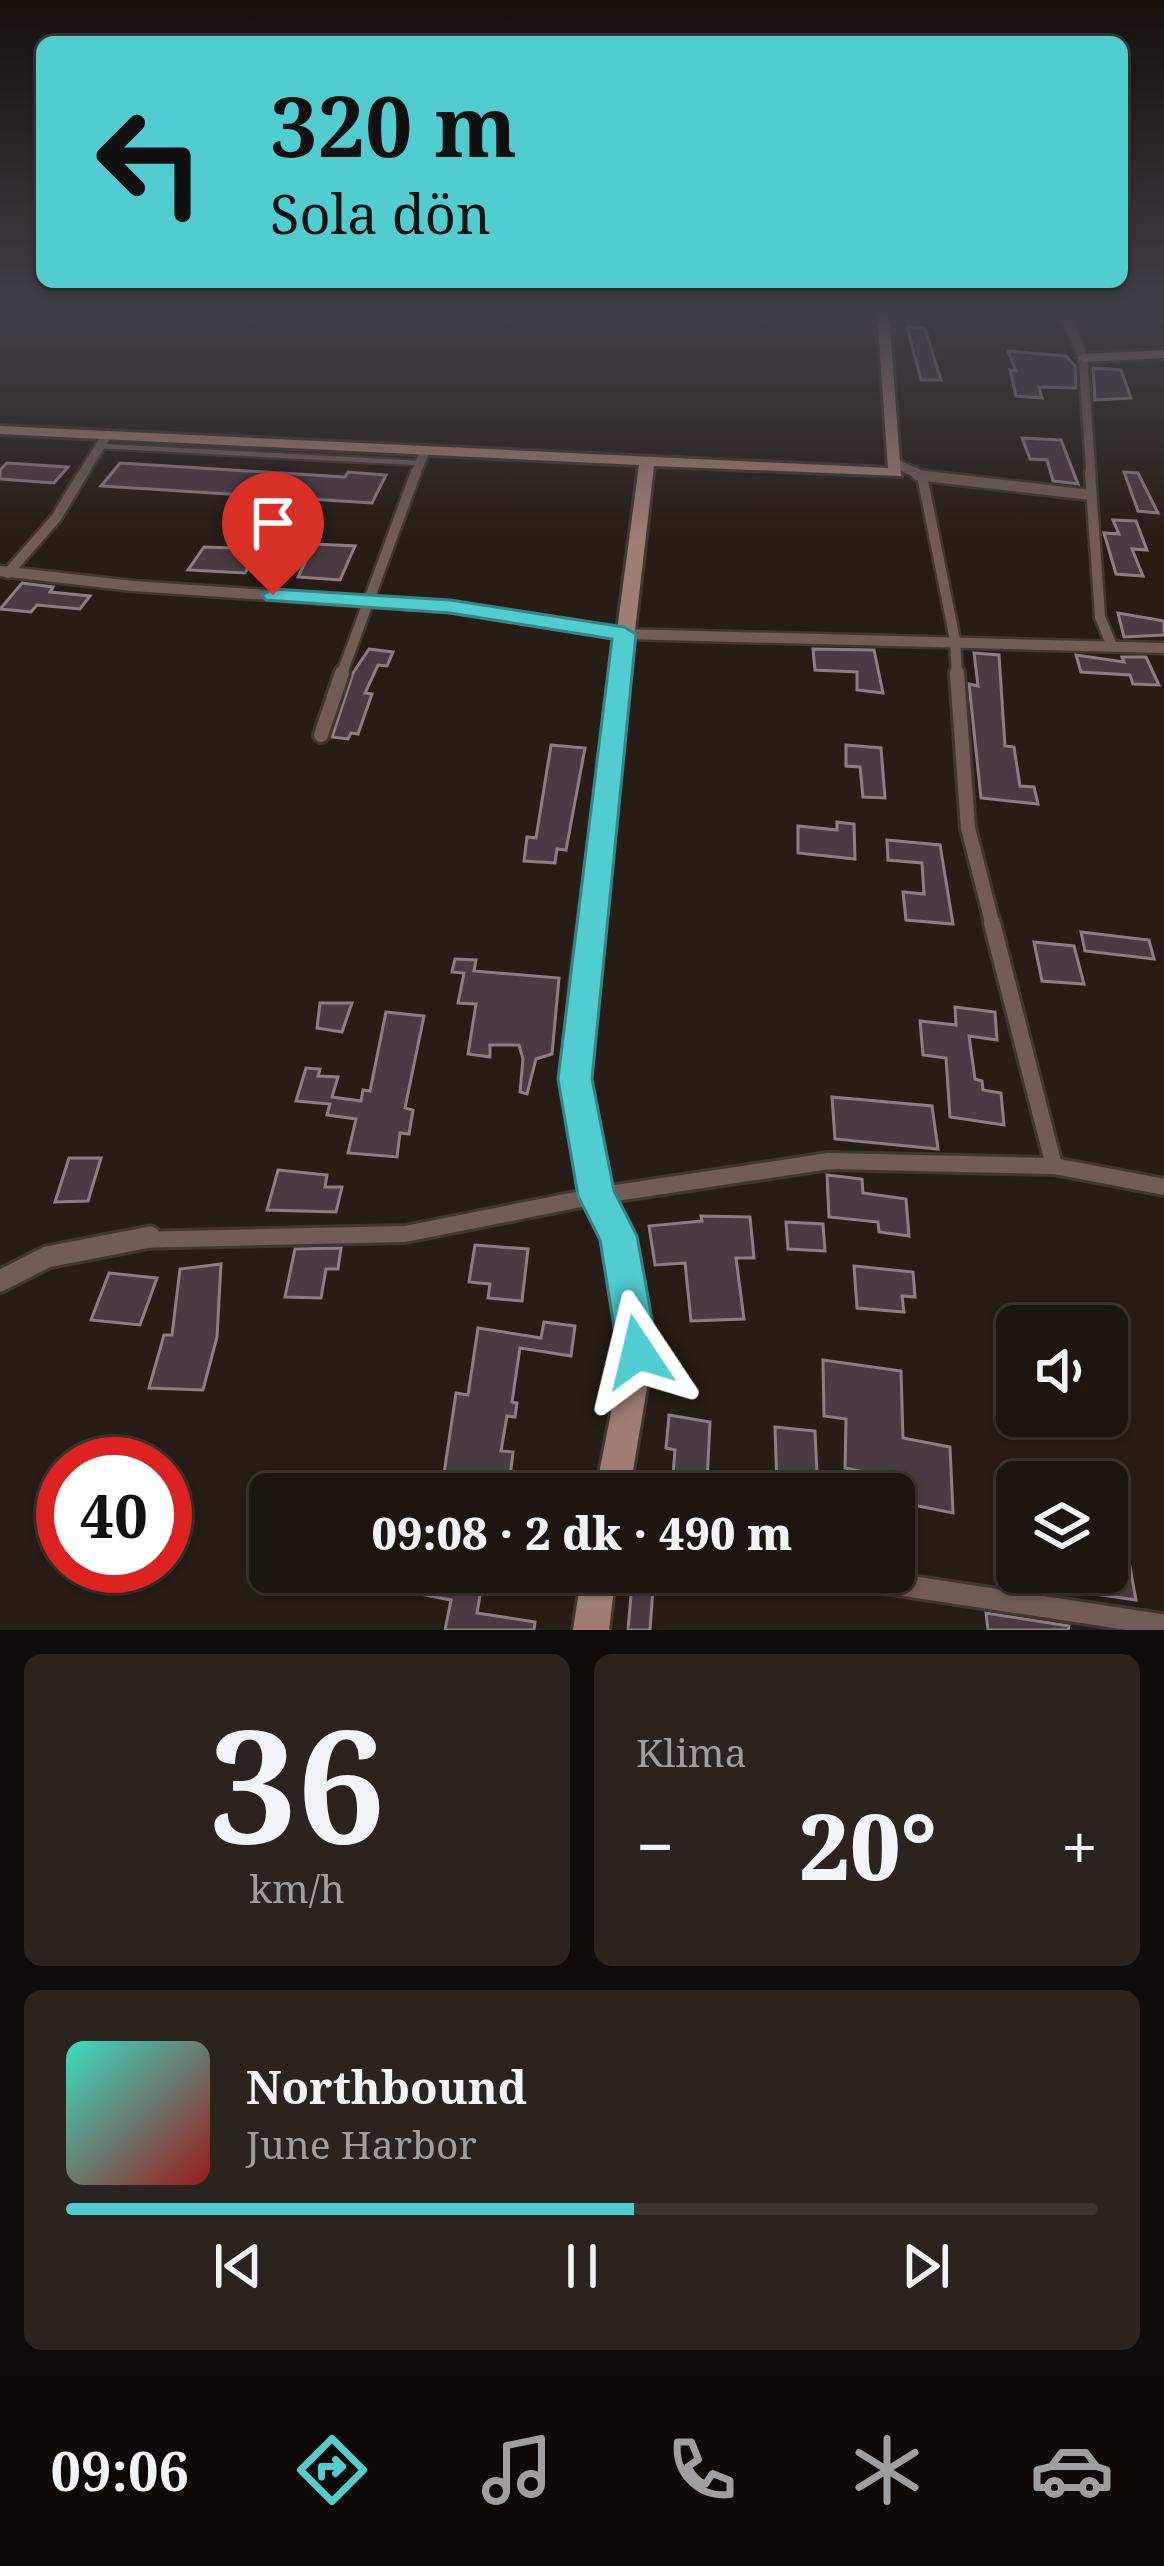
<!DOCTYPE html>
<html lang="tr">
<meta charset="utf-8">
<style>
body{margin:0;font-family:"Noto Serif",serif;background:#2a231e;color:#f1f3f6;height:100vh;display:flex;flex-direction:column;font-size:45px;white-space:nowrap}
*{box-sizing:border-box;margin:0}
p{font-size:39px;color:#a09f9f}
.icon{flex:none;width:66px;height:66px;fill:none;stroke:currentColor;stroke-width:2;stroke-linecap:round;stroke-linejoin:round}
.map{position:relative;height:1630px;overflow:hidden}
.panel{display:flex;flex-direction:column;gap:24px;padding:24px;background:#100c09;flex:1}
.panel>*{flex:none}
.banner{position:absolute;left:36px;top:36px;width:1092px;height:252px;border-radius:18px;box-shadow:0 3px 9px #0004,0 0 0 3px #3b3530;background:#52cdcf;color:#111;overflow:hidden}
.fabs{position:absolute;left:996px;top:1305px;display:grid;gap:24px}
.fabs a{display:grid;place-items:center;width:132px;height:132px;border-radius:18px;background:#1d1610;box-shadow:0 3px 9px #0004,0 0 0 3px #3b3530;font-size:60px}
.speed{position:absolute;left:36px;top:1437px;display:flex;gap:24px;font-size:60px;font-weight:700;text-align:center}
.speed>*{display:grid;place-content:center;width:156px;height:156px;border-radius:50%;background:#1d1610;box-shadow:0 3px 9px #0004,0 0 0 3px #3b3530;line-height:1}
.speed .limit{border:18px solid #d22;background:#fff;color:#111}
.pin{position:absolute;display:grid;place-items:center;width:102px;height:102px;color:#fff;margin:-123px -51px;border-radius:50% 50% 50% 0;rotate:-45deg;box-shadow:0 0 12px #0007}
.pin .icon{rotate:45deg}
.me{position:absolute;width:132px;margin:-66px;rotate:350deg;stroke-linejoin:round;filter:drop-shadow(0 0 9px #0008)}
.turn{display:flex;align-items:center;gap:42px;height:252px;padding:0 36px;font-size:54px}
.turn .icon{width:156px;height:156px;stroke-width:2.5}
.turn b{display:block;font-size:84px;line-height:102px}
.big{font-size:90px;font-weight:800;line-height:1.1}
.panel .card{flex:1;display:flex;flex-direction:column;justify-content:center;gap:18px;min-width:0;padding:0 42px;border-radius:18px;background:#2a231e}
.panel .dial{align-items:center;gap:0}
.dial b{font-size:156px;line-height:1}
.song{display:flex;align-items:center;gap:36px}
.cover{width:144px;height:144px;border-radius:18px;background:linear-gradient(135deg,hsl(170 70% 55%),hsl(0 70% 35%))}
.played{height:12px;border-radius:6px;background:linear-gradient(90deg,#52cdcf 55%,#3b3530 55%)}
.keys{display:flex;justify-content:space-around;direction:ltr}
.heat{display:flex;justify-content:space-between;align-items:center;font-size:66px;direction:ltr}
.panel .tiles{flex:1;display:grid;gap:24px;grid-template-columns:1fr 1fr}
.card:last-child{grid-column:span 2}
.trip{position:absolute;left:249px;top:1473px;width:666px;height:120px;border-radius:18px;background:#1d1610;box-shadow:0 3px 9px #0004,0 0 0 3px #3b3530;font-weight:800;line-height:120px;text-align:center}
.tabs{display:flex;height:192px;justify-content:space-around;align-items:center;background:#0c0906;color:#a09f9f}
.tabs .icon{width:84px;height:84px}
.tabs .active{color:#52cdcf}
.tabs b{font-size:54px;color:#f1f3f6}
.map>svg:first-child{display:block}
.building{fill:#493b41;stroke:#8d7e83;stroke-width:3}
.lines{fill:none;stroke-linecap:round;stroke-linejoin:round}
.lane-casing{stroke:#403730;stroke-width:9}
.street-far4-casing{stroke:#403730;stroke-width:14}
.street-far3-casing{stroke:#403730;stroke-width:15}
.street-far2-casing{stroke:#403730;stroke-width:20}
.street-far1-casing{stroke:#403730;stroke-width:22}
.street-casing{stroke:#403730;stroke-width:27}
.secondary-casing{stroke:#403730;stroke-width:6}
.lane{stroke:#715c57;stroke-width:4.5}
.street-far4{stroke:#715c57;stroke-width:9}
.street-far3{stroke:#715c57;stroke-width:10}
.street-far2{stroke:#715c57;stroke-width:14}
.street-far1{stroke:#715c57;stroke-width:16}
.street{stroke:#715c57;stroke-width:21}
.secondary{fill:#a07e76;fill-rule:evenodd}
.route{fill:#52cdcf;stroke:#358587;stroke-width:3}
</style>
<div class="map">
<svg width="1164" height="1630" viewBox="0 0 1164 1630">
<rect width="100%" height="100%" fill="#271d16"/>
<g class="building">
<path d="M 907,327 L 925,328 L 941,380 L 921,380 Z"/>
<path d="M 1008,351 L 1066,356 L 1075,366 L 1076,388 L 1039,387 L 1042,398 L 1016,396 L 1010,370 L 1016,371 Z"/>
<path d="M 1093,368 L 1121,370 L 1131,398 L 1095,400 Z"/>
<path d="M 1022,438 L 1061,440 L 1078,484 L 1053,481 L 1047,460 L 1030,459 Z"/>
<path d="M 7,463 L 68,467 L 54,483 L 0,479 L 0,470 Z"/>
<path d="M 120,463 L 345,477 L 348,472 L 386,475 L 372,503 L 101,486 Z"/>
<path d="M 1124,472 L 1138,473 L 1158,513 L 1138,511 Z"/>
<path d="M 1113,520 L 1136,521 L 1147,550 L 1132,549 L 1143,576 L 1116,574 L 1104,533 L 1119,534 Z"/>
<path d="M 245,528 L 294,531 L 286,544 L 262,543 L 245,573 L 188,570 L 204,547 L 234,548 Z"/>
<path d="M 314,544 L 355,546 L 340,580 L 298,577 Z"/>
<path d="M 22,583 L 53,587 L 50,592 L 90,596 L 80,609 L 37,605 L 31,612 L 0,609 Z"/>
<path d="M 1118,613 L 1164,621 L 1164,635 L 1124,637 Z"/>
<path d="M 369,649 L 393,652 L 387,666 L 378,665 L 365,693 L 372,694 L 358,734 L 351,733 L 348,739 L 332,737 L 353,673 Z"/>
<path d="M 813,649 L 874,650 L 883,693 L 857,690 L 857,672 L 815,670 Z"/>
<path d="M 974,653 L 999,655 L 1005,746 L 1014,747 L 1020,786 L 1034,787 L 1038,804 L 981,798 L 969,684 L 978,686 Z"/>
<path d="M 1076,655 L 1124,662 L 1122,657 L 1146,657 L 1159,685 L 1133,684 L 1130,675 L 1081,672 Z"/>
<path d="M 551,745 L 585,748 L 566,850 L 557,849 L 555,863 L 524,861 L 527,837 L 536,838 Z"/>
<path d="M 846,745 L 881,748 L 885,798 L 863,797 L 860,767 L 846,766 Z"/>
<path d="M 837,822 L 854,824 L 855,859 L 798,853 L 798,826 L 837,830 Z"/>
<path d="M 887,840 L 940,845 L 953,924 L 906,920 L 903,892 L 924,894 L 922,863 L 888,860 Z"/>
<path d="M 1081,932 L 1149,940 L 1154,959 L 1085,951 Z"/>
<path d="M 1034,942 L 1074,946 L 1084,984 L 1042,981 Z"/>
<path d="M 455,959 L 476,960 L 474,971 L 559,978 L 552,1054 L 536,1059 L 527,1094 L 520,1092 L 523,1059 L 519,1045 L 490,1045 L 490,1057 L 468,1054 L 476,1004 L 458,1003 L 464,973 L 452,972 Z"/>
<path d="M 320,1003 L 352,1003 L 342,1032 L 317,1028 Z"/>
<path d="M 955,1007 L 995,1012 L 997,1040 L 969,1036 L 975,1079 L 982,1081 L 983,1090 L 1001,1093 L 1004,1125 L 950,1117 L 946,1058 L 923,1055 L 920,1021 L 956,1025 Z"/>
<path d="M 386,1012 L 424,1016 L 405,1108 L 413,1110 L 409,1134 L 400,1133 L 397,1157 L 348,1153 L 356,1119 L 327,1115 L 330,1104 L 296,1101 L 306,1068 L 320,1069 L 318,1076 L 338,1077 L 332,1097 L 361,1101 L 363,1090 L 370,1091 Z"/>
<path d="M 832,1097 L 932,1106 L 938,1149 L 835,1139 Z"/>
<path d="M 69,1158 L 101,1158 L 88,1201 L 55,1202 Z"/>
<path d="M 278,1170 L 327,1175 L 325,1187 L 342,1187 L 336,1212 L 267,1210 Z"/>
<path d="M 827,1175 L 862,1179 L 863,1193 L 906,1199 L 909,1236 L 879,1232 L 878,1222 L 829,1217 Z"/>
<path d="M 701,1216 L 750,1217 L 754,1258 L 736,1258 L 744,1319 L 691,1321 L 685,1263 L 655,1265 L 649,1226 L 702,1221 Z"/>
<path d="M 786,1222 L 823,1224 L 825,1251 L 788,1249 Z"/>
<path d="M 475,1245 L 528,1249 L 522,1301 L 488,1298 L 490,1284 L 469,1282 Z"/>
<path d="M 341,1248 L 338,1269 L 326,1269 L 321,1298 L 285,1297 L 295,1249 Z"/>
<path d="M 221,1264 L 217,1337 L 203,1390 L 149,1388 L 164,1335 L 172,1335 L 180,1269 Z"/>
<path d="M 854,1266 L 913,1272 L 915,1297 L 902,1296 L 904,1312 L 857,1308 Z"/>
<path d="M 109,1273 L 157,1278 L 140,1325 L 91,1320 Z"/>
<path d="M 544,1322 L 575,1326 L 571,1356 L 520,1348 L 512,1402 L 517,1403 L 515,1417 L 507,1416 L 501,1451 L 513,1452 L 508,1494 L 441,1494 L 456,1393 L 468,1395 L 478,1328 L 541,1338 Z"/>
<path d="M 823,1360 L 901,1371 L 903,1438 L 950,1447 L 953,1513 L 908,1504 L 908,1481 L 845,1468 L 846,1419 L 824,1416 Z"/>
<path d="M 669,1415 L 710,1422 L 707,1481 L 673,1475 L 675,1450 L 666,1448 Z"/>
<path d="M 775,1427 L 815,1431 L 818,1494 L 777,1488 Z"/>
<path d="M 1107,1543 L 1126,1545 L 1136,1600 L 1031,1585 L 1030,1572 L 1107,1572 Z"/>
<path d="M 424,1572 L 484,1572 L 477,1613 L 535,1622 L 534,1630 L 445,1630 L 451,1600 L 420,1594 Z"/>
<path d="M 633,1572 L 668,1572 L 666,1592 L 653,1589 L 650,1630 L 628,1630 Z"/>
<path d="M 986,1613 L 1069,1626 L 1068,1630 L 988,1630 Z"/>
</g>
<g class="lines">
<g class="lane-casing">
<path id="lane" d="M 100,446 L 420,463"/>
</g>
<g class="street-far4-casing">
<g id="street-far4">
<path d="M 1065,313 L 1083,358 L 1091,475"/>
<path d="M 895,463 L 920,475"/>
<path d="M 82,475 L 107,435"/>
<path d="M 415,475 L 425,451"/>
</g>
</g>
<g class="street-far3-casing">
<g id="street-far3">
<path d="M 914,472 L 922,476 L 955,640 L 957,676"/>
<path d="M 1090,472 L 1100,617 L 1112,646"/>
<path d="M 917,475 L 1091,495"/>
<path d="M 0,571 L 133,586 L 450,607 L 624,634 L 1164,648"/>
<path d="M 8,573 L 56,518 L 84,472"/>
<path d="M 341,676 L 416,472"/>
</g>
</g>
<g class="street-far2-casing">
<g id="street-far2">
<path d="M 957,673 L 968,828 L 993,926"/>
<path d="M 321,735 L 342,673"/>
</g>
</g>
<g class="street-far1-casing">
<g id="street-far1">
<path d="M 992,923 L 1054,1166"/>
<path d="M 135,1240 L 405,1234 L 596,1196 L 829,1161 L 1054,1166 L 1164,1187"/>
</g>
</g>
<g class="street-casing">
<g id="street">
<path d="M 0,1281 L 47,1257 L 150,1237"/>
<path d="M 816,1572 L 1164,1625"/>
</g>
</g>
<g class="secondary-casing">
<g id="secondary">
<path d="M 877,313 L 889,313 L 901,476 L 654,466 L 594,984 L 588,1079 L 609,1193 L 632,1236 L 653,1352 L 629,1494 L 595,1494 L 623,1352 L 604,1239 L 582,1196 L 562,1079 L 570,984 L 639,465 L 0,434 L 0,426 L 888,468 Z"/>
<path d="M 1164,350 L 1164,358 L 1083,362 L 1077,358 L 1083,354 Z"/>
<path d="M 582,1572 L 616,1572 L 609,1630 L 573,1630 Z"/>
</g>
</g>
<use href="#lane" class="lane"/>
<use href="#street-far4" class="street-far4"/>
<use href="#street-far3" class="street-far3"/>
<use href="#street-far2" class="street-far2"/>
<use href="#street-far1" class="street-far1"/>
<use href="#street" class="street"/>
<use href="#secondary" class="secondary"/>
</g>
<linearGradient id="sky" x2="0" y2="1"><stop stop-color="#15100c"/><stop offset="0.58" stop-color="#414047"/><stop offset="1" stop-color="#414047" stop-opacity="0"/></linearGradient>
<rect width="1164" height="541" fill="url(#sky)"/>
<path class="route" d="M 273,589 L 450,600 L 624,627 L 636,634 L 592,1079 L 614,1191 L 637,1236 L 658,1352 L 653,1366 L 638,1372 L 624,1366 L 618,1352 L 600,1240 L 578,1196 L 558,1079 L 612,639 L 450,613 L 266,600 L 262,595 Z"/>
</svg>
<div class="fabs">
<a><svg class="icon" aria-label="sound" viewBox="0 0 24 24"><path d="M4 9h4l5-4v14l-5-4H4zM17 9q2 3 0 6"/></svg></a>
<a><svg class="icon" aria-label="layers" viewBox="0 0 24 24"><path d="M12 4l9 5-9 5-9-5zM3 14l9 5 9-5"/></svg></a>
</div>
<div class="speed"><div class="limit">40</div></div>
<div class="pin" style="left:273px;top:595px;background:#d93025"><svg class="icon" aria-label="arrive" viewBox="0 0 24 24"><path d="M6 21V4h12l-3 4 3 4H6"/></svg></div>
<svg class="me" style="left:638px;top:1352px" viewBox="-20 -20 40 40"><path d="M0-17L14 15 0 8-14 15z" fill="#52cdcf" stroke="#fff" stroke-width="4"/></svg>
<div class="trip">09:08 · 2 dk · 490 m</div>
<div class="banner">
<div class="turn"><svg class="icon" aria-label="left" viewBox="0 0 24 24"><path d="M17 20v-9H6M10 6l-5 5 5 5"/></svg><div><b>320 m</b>Sola dön</div></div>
</div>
</div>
<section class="panel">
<div class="tiles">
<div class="card dial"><b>36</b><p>km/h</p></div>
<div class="card"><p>Klima</p>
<div class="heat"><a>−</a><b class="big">20°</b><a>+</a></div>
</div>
<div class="card">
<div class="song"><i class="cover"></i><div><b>Northbound</b><p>June Harbor</p></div></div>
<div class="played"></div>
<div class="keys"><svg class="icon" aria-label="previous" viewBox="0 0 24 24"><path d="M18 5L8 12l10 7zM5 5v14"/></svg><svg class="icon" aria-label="pause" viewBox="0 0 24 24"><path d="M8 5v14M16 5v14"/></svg><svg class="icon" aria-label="next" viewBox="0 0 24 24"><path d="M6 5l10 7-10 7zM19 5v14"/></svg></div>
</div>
</div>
</section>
<nav class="tabs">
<b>09:06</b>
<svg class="icon active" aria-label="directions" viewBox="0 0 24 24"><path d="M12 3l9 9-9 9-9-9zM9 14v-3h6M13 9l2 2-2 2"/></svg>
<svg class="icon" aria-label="music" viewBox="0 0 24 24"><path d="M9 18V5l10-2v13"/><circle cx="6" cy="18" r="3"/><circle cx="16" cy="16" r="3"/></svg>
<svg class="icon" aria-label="phone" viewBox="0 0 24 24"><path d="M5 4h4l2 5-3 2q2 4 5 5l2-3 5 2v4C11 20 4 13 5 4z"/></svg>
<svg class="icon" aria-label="climate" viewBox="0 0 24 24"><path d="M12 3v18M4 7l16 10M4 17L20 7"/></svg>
<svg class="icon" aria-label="car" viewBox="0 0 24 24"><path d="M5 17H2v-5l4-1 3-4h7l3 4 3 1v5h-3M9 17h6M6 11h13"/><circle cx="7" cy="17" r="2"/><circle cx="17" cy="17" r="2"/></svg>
</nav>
